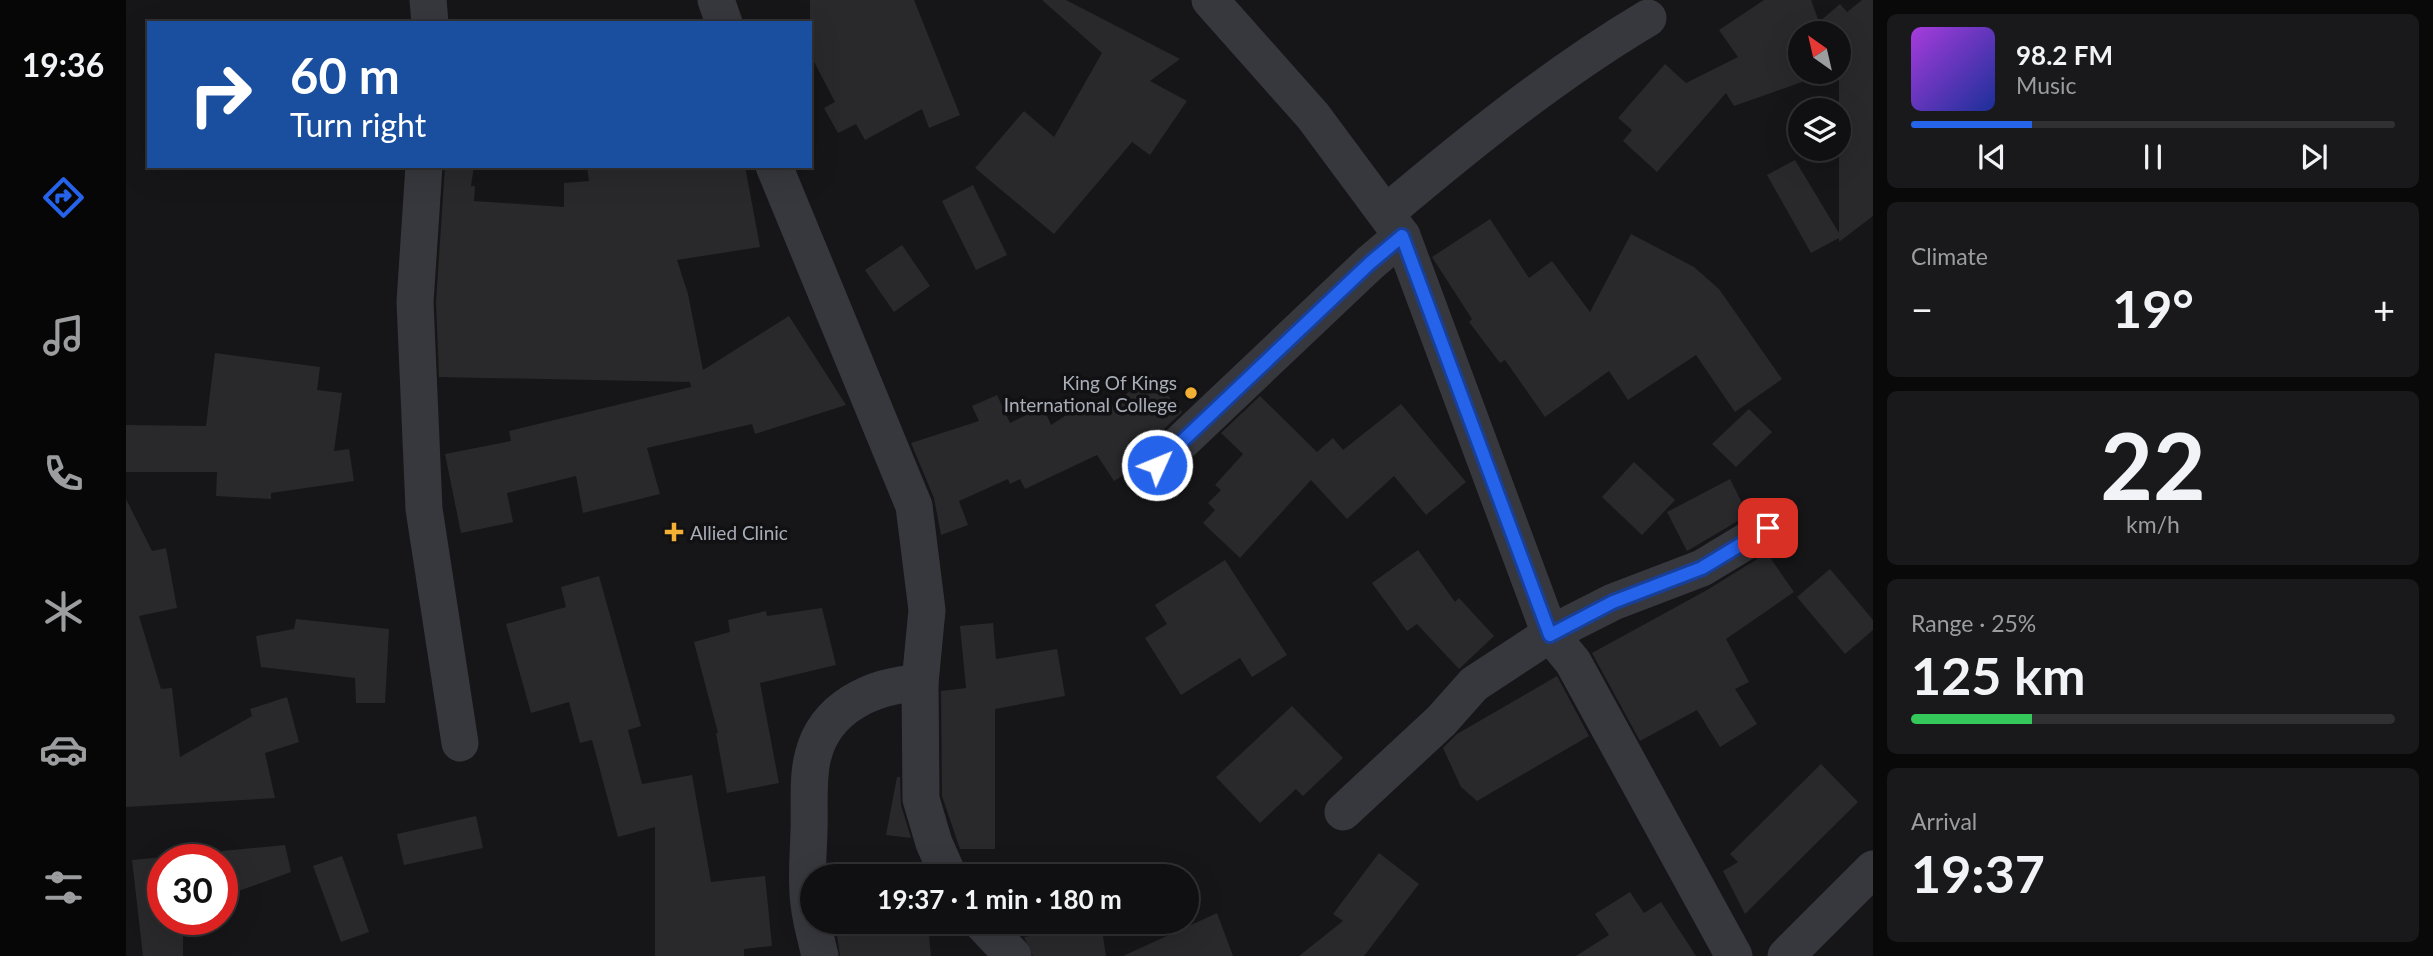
<!DOCTYPE html>
<meta charset="utf-8">
<style>
body{margin:0;font-family:Lato,sans-serif;background:#19191b;color:#f1f3f6;height:100vh;display:flex;flex-direction:column;font-size:26px;white-space:nowrap}
*{box-sizing:border-box;margin:0}
p{font-size:23px;color:#9c9d9f}
.icon{flex:none;width:38px;height:38px;fill:none;stroke:currentColor;stroke-width:2;stroke-linecap:round;stroke-linejoin:round}
.map{position:relative;flex:1;overflow:hidden}
.side{display:flex;flex-direction:column;gap:14px;padding:14px;background:#09090a;width:560px}
.side>*{flex:none}
.top-card{position:absolute;left:21px;top:21px;width:665px;height:147px;border-radius:0px;box-shadow:0 7px 28px #0002,0 0 0 2px #303032;background:#1a4fa0;color:#fff;overflow:hidden}
.needle{width:46px;rotate:326deg}
.controls{position:absolute;left:1662px;top:21px;display:grid;gap:14px}
.controls a{display:grid;place-items:center;width:63px;height:63px;border-radius:50%;background:#101012;box-shadow:0 7px 28px #0002,0 0 0 2px #303032;font-size:35px}
.speed{position:absolute;left:21px;top:844px;display:flex;gap:14px;font-size:35px;font-weight:700;text-align:center}
.speed>*{display:grid;place-content:center;width:91px;height:91px;border-radius:50%;background:#101012;box-shadow:0 7px 28px #0002,0 0 0 2px #303032;line-height:1}
.speed .limit{border:10px solid #d22;background:#fff;color:#111}
.pin{position:absolute;display:grid;place-items:center;width:60px;height:60px;color:#fff;margin:-30px;border-radius:14px;box-shadow:0 4px 10px #0006}
.me{position:absolute;width:77px;margin:-38px;rotate:46deg;stroke-linejoin:round;filter:drop-shadow(0 0 5px #0008)}
.turn{display:flex;align-items:center;gap:24px;height:147px;padding:0 28px;font-size:32px}
.turn .icon{width:91px;height:91px;stroke-width:2.5}
.turn b{display:block;font-size:49px;line-height:60px}
.big{font-size:52px;font-weight:700;line-height:1.1}
.side .card{flex:1;display:flex;flex-direction:column;justify-content:center;gap:10px;min-width:0;padding:0 24px;border-radius:10px;background:#19191b}
.side .dial{align-items:center;gap:0}
.dial b{font-size:91px;line-height:1}
.song{display:flex;align-items:center;gap:21px}
.cover{width:84px;height:84px;border-radius:10px;background:linear-gradient(135deg,hsl(280 70% 55%),hsl(230 70% 35%))}
.played{height:7px;border-radius:4px;background:linear-gradient(90deg,#2563eb 25%,#303032 25%)}
.keys{display:flex;justify-content:space-around;direction:ltr}
.heat{display:flex;justify-content:space-between;align-items:center;font-size:38px;direction:ltr}
.charge{height:10px;border-radius:5px;background:linear-gradient(90deg,#34c759 25%,#303032 0)}
.trip{position:absolute;left:674px;top:864px;width:399px;height:70px;border-radius:35px;background:#101012;box-shadow:0 7px 28px #0002,0 0 0 2px #303032;font-weight:700;line-height:70px;text-align:center}
main{display:flex;flex:1;min-height:0}
.tab-bar{display:flex;flex-direction:column;width:126px;justify-content:space-around;align-items:center;background:#060607;color:#9c9d9f}
.tab-bar .icon{width:49px;height:49px}
.tab-bar .selected{color:#2563eb}
.tab-bar b{font-size:32px;color:#f1f3f6}
.map>svg:first-child{display:block}
.building{fill:#29292c}
.lines{fill:none;stroke-linecap:round;stroke-linejoin:round}
.street{stroke:#37383d;stroke-width:37}
.route-casing{stroke:#184099;stroke-width:18}
.route{stroke:#2563eb;stroke-width:12}
.poi-dot{fill:#f2b134;stroke:#111113;stroke-width:2.5}
.labels{text-anchor:middle;dominant-baseline:central;stroke-width:7;stroke-linejoin:round;paint-order:stroke}
.poi-label{font-size:19px;fill:#a8adb8;stroke:#111113;text-anchor:end}
</style>
<main>
<nav class="tab-bar">
<b>19:36</b>
<svg class="icon selected" aria-label="directions" viewBox="0 0 24 24"><path d="M12 3l9 9-9 9-9-9zM9 14v-3h6M13 9l2 2-2 2"/></svg>
<svg class="icon" aria-label="music" viewBox="0 0 24 24"><path d="M9 18V5l10-2v13"/><circle cx="6" cy="18" r="3"/><circle cx="16" cy="16" r="3"/></svg>
<svg class="icon" aria-label="phone" viewBox="0 0 24 24"><path d="M5 4h4l2 5-3 2q2 4 5 5l2-3 5 2v4C11 20 4 13 5 4z"/></svg>
<svg class="icon" aria-label="climate" viewBox="0 0 24 24"><path d="M12 3v18M4 7l16 10M4 17L20 7"/></svg>
<svg class="icon" aria-label="car" viewBox="0 0 24 24"><path d="M5 17H2v-5l4-1 3-4h7l3 4 3 1v5h-3M9 17h6M6 11h13"/><circle cx="7" cy="17" r="2"/><circle cx="17" cy="17" r="2"/></svg>
<svg class="icon" aria-label="filters" viewBox="0 0 24 24"><path d="M4 7h16M4 17h16"/><circle cx="9" cy="7" r="2"/><circle cx="15" cy="17" r="2"/></svg>
</nav>
<div class="map">
<svg width="1747" height="956" viewBox="0 0 1747 956">
<rect width="100%" height="100%" fill="#161618"/>
<g class="building">
<path d="M 684,0 L 788,0 L 834,115 L 803,128 L 796,109 L 739,140 L 730,124 L 712,133 L 698,108 L 709,102 L 684,54 Z"/>
<path d="M 916,0 L 940,0 L 1054,59 L 1024,81 L 1061,101 L 1024,155 L 1006,142 L 928,234 L 849,168 L 898,111 L 928,137 L 976,53 Z"/>
<path d="M 1638,0 L 1685,0 L 1693,22 L 1714,4 L 1721,12 L 1736,0 L 1747,0 L 1747,216 L 1713,242 L 1713,238 L 1685,253 L 1641,175 L 1669,160 L 1713,233 L 1713,33 L 1675,33 L 1675,72 L 1704,72 L 1608,106 L 1600,93 L 1531,172 L 1497,141 L 1506,130 L 1492,118 L 1539,64 L 1560,83 L 1612,57 L 1593,30 Z"/>
<path d="M 319,166 L 348,166 L 345,186 L 349,186 L 348,201 L 438,207 L 438,183 L 463,181 L 461,166 L 619,166 L 634,247 L 551,260 L 562,294 L 577,370 L 663,316 L 720,405 L 629,434 L 626,424 L 521,448 L 534,494 L 457,513 L 450,476 L 381,493 L 387,522 L 335,533 L 319,454 L 385,441 L 383,431 L 565,387 L 564,382 L 313,377 L 310,302 Z"/>
<path d="M 847,185 L 881,255 L 850,270 L 816,201 Z"/>
<path d="M 1364,219 L 1403,278 L 1426,261 L 1464,312 L 1505,234 L 1568,267 L 1593,289 L 1656,379 L 1609,412 L 1570,355 L 1502,400 L 1483,371 L 1419,417 L 1379,360 L 1374,363 L 1343,322 L 1346,319 L 1306,257 Z"/>
<path d="M 776,245 L 804,286 L 768,312 L 739,270 Z"/>
<path d="M 89,353 L 194,367 L 191,390 L 216,393 L 208,451 L 223,449 L 228,481 L 145,493 L 145,499 L 90,496 L 91,472 L 0,472 L 0,425 L 80,426 Z"/>
<path d="M 1024,374 L 1056,412 L 1016,450 L 1011,467 L 988,481 L 971,455 L 899,489 L 894,479 L 884,484 L 882,479 L 833,501 L 842,525 L 815,535 L 808,498 L 785,443 L 853,421 L 846,406 L 871,395 L 884,423 L 917,407 L 925,425 L 967,398 L 977,414 Z"/>
<path d="M 1134,396 L 1191,452 L 1207,438 L 1217,450 L 1275,404 L 1340,482 L 1300,515 L 1268,476 L 1221,519 L 1185,480 L 1114,558 L 1077,523 L 1089,510 L 1082,503 L 1095,490 L 1089,485 L 1117,454 L 1095,433 Z"/>
<path d="M 1623,409 L 1646,432 L 1610,467 L 1586,444 Z"/>
<path d="M 1508,462 L 1549,500 L 1516,535 L 1476,497 Z"/>
<path d="M 1604,479 L 1622,515 L 1561,551 L 1541,512 Z"/>
<path d="M 0,499 L 26,551 L 40,548 L 51,608 L 13,616 L 35,689 L 46,688 L 54,757 L 126,716 L 124,709 L 161,697 L 173,742 L 139,753 L 149,798 L 0,807 Z"/>
<path d="M 1292,550 L 1329,602 L 1333,598 L 1368,636 L 1333,669 L 1291,624 L 1281,631 L 1246,583 Z"/>
<path d="M 1641,553 L 1668,592 L 1600,639 L 1623,682 L 1609,689 L 1631,724 L 1594,747 L 1571,710 L 1514,741 L 1466,653 L 1581,590 Z"/>
<path d="M 1099,560 L 1161,655 L 1126,677 L 1114,658 L 1055,695 L 1019,638 L 1041,624 L 1029,605 Z"/>
<path d="M 1704,569 L 1747,620 L 1747,630 L 1719,654 L 1671,597 Z"/>
<path d="M 473,576 L 515,726 L 502,730 L 516,784 L 566,775 L 585,882 L 639,876 L 646,946 L 618,949 L 618,956 L 529,956 L 529,827 L 492,837 L 466,740 L 454,743 L 443,702 L 405,713 L 380,624 L 440,607 L 435,587 Z"/>
<path d="M 696,608 L 710,665 L 634,683 L 653,783 L 601,793 L 590,733 L 592,733 L 568,642 L 604,632 L 602,620 L 640,611 L 641,616 Z"/>
<path d="M 170,619 L 263,629 L 259,703 L 230,703 L 229,678 L 135,667 L 130,636 L 168,629 Z"/>
<path d="M 867,623 L 870,659 L 931,649 L 939,696 L 869,709 L 869,849 L 834,849 L 816,796 L 815,691 L 840,688 L 834,626 Z"/>
<path d="M 1431,676 L 1463,736 L 1351,801 L 1335,787 L 1317,748 L 1331,734 Z"/>
<path d="M 1166,706 L 1217,758 L 1177,796 L 1170,789 L 1134,823 L 1090,777 Z"/>
<path d="M 1695,764 L 1732,802 L 1619,914 L 1597,871 L 1612,862 L 1604,854 Z"/>
<path d="M 771,777 L 774,777 L 775,805 L 785,838 L 760,835 Z"/>
<path d="M 350,816 L 357,848 L 278,865 L 271,834 Z"/>
<path d="M 159,845 L 165,872 L 96,897 L 96,851 Z"/>
<path d="M 1253,853 L 1293,884 L 1238,956 L 1173,956 L 1217,921 L 1207,914 Z"/>
<path d="M 216,856 L 243,932 L 215,942 L 187,866 Z"/>
<path d="M 37,857 L 37,919 L 57,919 L 57,956 L 17,956 L 6,860 Z"/>
<path d="M 1504,892 L 1518,913 L 1535,902 L 1570,956 L 1450,956 L 1483,935 L 1469,914 Z"/>
<path d="M 1091,913 L 1107,956 L 997,956 Z"/>
<path d="M 724,922 L 757,922 L 758,930 L 802,925 L 805,956 L 714,956 L 711,935 L 725,934 Z"/>
<path d="M 975,924 L 980,956 L 907,956 L 898,937 Z"/>
</g>
<g class="lines">
<g class="street">
<path d="M 302,0 L 304,23"/>
<path d="M 590,0 L 598,23"/>
<path d="M 1084,0 L 1187,116 L 1276,236 L 1424,634 L 1447,662 L 1608,956"/>
<path d="M 298,166 L 289,302 L 298,509 L 334,743"/>
<path d="M 648,166 L 788,506 L 801,610 L 794,683 C 747,685 699,707 687,756 C 681,778 684,807 683,831 C 682,860 679,893 686,921"/>
<path d="M 1260,213 C 1343,143 1428,74 1522,18"/>
<path d="M 1031,465 L 1244,263 L 1276,236"/>
<path d="M 794,683 L 795,799 L 808,843 L 823,877"/>
<path d="M 1217,812 L 1315,721 L 1348,684 L 1424,634 L 1487,602 L 1576,568 L 1642,528"/>
<path d="M 686,922 L 694,956"/>
<path d="M 855,922 L 887,956"/>
<path d="M 1660,956 L 1747,869"/>
</g>
</g>
<g class="lines">
<g class="route-casing">
<path id="route" d="M 1031,465 L 1244,263 L 1276,236 L 1424,635 L 1487,602 L 1576,568 L 1642,528"/>
</g>
<use href="#route" class="route"/>
</g>
<g class="poi-dot">
<circle cx="1065" cy="393" r="7"/>
<path d="M544.5 521.5h7v7h7v7h-7v7h-7v-7h-7v-7h7z"/>
</g>
<g class="labels">
<g class="poi-label">
<text x="1051" y="382">King Of Kings<tspan x="1051" dy="22">International College</tspan></text>
<text x="564" y="532" text-anchor="start">Allied Clinic</text>
</g>
</g>
</svg>
<div class="controls">
<a><svg class="needle" viewBox="-14 -14 28 28"><path d="M0-13l5 13h-10z" fill="#e53935"/><path d="M0 13l5-13h-10z" fill="#9c9d9f"/></svg></a>
<a><svg class="icon" aria-label="layers" viewBox="0 0 24 24"><path d="M12 4l9 5-9 5-9-5zM3 14l9 5 9-5"/></svg></a>
</div>
<div class="speed"><div class="limit">30</div></div>
<div class="pin" style="left:1642px;top:528px;background:#d93025"><svg class="icon" aria-label="arrive" viewBox="0 0 24 24"><path d="M6 21V4h12l-3 4 3 4H6"/></svg></div>
<svg class="me" style="left:1031px;top:465px" viewBox="-20 -20 40 40"><circle r="17" fill="#2563eb" stroke="#fff" stroke-width="3"/><path d="M0-11L8 9 0 5-8 9z" fill="#fff"/></svg>
<div class="trip">19:37 · 1 min · 180 m</div>
<div class="top-card">
<div class="turn"><svg class="icon" aria-label="right" viewBox="0 0 24 24"><path d="M7 20v-9h11M14 6l5 5-5 5"/></svg><div><b>60 m</b>Turn right</div></div>
</div>
</div>
<section class="side">
<div class="card">
<div class="song"><i class="cover"></i><div><b>98.2 FM</b><p>Music</p></div></div>
<div class="played"></div>
<div class="keys"><svg class="icon" aria-label="previous" viewBox="0 0 24 24"><path d="M18 5L8 12l10 7zM5 5v14"/></svg><svg class="icon" aria-label="pause" viewBox="0 0 24 24"><path d="M8 5v14M16 5v14"/></svg><svg class="icon" aria-label="next" viewBox="0 0 24 24"><path d="M6 5l10 7-10 7zM19 5v14"/></svg></div>
</div>
<div class="card"><p>Climate</p>
<div class="heat"><a>−</a><b class="big">19°</b><a>+</a></div>
</div>
<div class="card dial"><b>22</b><p>km/h</p></div>
<div class="card"><p>Range · 25%</p><b class="big">125 km</b><div class="charge"></div></div>
<div class="card"><p>Arrival</p><b class="big">19:37</b></div>
</section>
</main>
